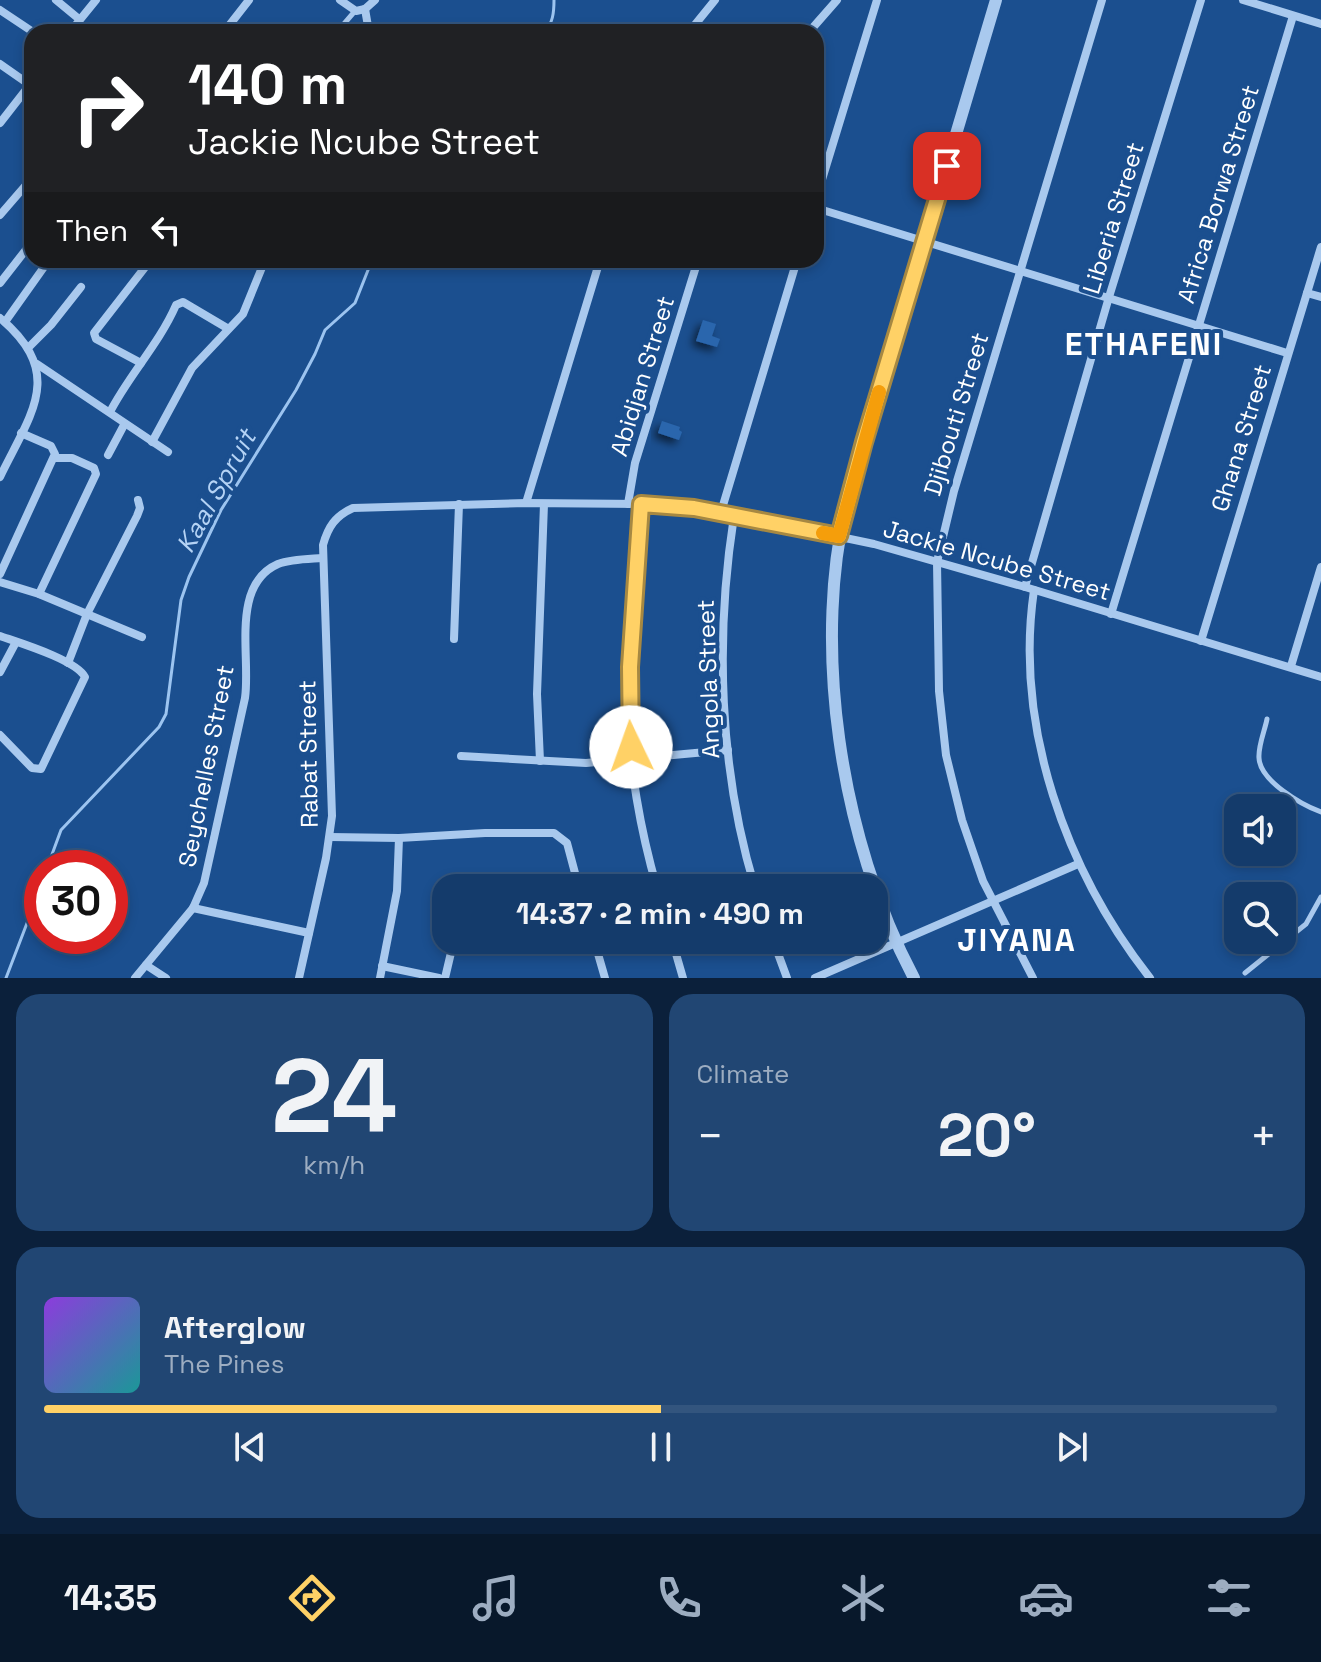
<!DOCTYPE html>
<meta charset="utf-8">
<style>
body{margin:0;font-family:"Space Grotesk",sans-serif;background:#214673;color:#f1f3f6;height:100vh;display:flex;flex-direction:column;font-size:30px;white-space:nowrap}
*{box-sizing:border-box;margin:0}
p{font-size:26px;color:#9dadc1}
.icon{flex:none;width:44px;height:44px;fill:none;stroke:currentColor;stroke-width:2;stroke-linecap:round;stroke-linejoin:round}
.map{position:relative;height:978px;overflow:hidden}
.details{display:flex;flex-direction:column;gap:16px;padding:16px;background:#0b203b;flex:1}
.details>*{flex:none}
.top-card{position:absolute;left:24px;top:24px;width:800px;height:244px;border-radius:24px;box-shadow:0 4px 12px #0003,0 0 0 2px #33557e;background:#202124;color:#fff;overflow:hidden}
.fabs{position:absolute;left:1224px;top:794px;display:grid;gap:16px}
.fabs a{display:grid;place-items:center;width:72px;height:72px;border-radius:16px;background:#143b6b;box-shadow:0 4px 12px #0003,0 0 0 2px #33557e;font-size:40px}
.speed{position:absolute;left:24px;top:850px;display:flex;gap:16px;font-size:40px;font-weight:700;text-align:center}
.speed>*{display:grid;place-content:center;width:104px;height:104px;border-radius:50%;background:#143b6b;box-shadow:0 4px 12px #0003,0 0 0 2px #33557e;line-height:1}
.speed .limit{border:12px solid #d22;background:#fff;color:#111}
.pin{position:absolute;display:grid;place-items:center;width:68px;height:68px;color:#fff;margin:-34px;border-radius:16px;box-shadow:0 4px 12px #0006}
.me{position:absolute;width:88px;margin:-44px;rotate:357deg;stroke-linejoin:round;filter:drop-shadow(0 0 6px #0008)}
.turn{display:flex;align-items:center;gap:28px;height:168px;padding:0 32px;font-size:36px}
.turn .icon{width:104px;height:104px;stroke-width:2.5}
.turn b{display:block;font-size:56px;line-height:68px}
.then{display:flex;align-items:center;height:76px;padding:0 32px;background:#0003;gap:16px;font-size:30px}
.big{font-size:60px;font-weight:700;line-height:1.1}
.details .card{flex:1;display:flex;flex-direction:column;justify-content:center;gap:12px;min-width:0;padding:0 28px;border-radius:24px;background:#214673}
.details .dial{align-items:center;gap:0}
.dial b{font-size:104px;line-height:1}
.song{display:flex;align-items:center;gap:24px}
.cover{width:96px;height:96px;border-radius:12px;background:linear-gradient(135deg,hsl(270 70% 55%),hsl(180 70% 35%))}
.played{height:8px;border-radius:4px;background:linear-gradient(90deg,#ffd166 50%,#33557e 50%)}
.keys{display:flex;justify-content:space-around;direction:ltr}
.heat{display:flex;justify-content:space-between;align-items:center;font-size:44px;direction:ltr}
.details .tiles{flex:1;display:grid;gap:16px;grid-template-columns:1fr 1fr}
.card:last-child{grid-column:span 2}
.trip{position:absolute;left:432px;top:874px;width:456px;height:80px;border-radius:24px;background:#143b6b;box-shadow:0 4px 12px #0003,0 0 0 2px #33557e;font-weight:700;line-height:80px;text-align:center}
.tabs{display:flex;height:128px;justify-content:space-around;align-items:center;background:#08182b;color:#9dadc1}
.tabs .icon{width:56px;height:56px}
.tabs .active{color:#ffd166}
.tabs b{font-size:36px;color:#f1f3f6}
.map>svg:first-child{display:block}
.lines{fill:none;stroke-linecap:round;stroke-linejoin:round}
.stream{stroke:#9cc4f0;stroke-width:3}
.building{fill:#2a66ad;filter:url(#shadow)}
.service{stroke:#a9c9ee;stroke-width:5}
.minor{stroke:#a9c9ee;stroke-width:8}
.tertiary{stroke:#a9c9ee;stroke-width:12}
.route-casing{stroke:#a68842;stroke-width:20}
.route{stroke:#ffd166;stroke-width:14}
.slow{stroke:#f59e0b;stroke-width:14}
.labels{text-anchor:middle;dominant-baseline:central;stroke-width:8;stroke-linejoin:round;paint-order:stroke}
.street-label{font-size:24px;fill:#fff;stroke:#1b4f8f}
.water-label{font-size:26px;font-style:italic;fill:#b5d3f5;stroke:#1b4f8f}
.district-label{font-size:32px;font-weight:bold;letter-spacing:2px;fill:#fff;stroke:#1b4f8f}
</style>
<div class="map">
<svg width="1321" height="978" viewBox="0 0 1321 978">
<defs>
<filter id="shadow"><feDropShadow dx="-4.5" dy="4.5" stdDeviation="4" flood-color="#0009"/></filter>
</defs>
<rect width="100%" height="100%" fill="#1b4f8f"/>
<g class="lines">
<g class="stream">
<path d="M 544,32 C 553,24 554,12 554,0"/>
<path d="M 47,868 L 61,830 L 159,727 L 166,714 L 181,600 L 189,577 L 221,510 L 296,390 L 315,354 L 325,330 L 355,303 L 372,260"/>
<path d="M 6,978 L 42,884"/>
</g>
</g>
<g class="building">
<path d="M 703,320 L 716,324 L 712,336 L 720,339 L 717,347 L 696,341 Z"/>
<path d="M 662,421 L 680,427 L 679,430 L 682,432 L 679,440 L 658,433 Z"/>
</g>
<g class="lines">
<g class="service">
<path d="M 337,32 L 355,11"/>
<path d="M 1267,719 C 1265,730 1258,746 1259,758 C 1260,781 1302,805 1321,812"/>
<path d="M 1245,973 L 1306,924 L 1321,897"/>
</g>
<g class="minor">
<path d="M 56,0 L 79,19"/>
<path d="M 340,0 L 356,11 L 365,9 L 375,0"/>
<path d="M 1243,0 L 1321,24"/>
<path d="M 365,9 L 369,32"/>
<path d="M 0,10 L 33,32"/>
<path d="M 70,32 L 96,0"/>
<path d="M 224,32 L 249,0"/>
<path d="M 689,32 L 715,0"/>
<path d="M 809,32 L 837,0"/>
<path d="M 0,64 L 30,85"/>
<path d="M 0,123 L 32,82"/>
<path d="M 816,199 L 877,0"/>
<path d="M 816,208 L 1287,353"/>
<path d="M 0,215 L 32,178"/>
<path d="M 0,283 L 32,242"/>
<path d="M 1307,293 L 1321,297"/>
<path d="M 0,318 C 66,374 31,413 0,477"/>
<path d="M 5,322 L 49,260"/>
<path d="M 29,347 L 51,325 L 81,287"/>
<path d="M 141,363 L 96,339 L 94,333 L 146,266"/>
<path d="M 37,364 L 168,452"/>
<path d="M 110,412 C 129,375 159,344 176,305 L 183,302 L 227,328"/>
<path d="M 152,442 L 192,368 L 243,314 L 265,260"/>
<path d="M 108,455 L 124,425"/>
<path d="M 526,503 L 600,260"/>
<path d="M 628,504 L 635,463 L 698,260"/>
<path d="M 641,504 C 638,571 629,639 628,706 C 628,763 641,833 657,888"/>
<path d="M 721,512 L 797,260"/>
<path d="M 734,516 C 715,638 719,769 755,888"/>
<path d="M 0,574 L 55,454 L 51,446 L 21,433"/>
<path d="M 0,582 L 39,594 L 142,637"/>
<path d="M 1025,587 L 1109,297 L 1201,0"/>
<path d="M 1034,590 C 1014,727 1066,871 1150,978"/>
<path d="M 39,594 L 96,474 L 94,468 L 72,458 L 54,458"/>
<path d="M 1111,614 L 1293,16"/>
<path d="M 0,636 C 20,643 76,660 85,677 L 41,769 L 32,768 L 0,735"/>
<path d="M 454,639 L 459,504"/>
<path d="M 1201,641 L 1321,247"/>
<path d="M 68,663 L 87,614 L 137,516 L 140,508 L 138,500"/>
<path d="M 1291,666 L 1321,567"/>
<path d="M 0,672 L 16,642"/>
<path d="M 461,756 L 586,763 L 728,750"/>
<path d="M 540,761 L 537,694 L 544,504"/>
<path d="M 330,837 L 399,838 L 485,833 L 554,833 L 567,843 L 579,888"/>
<path d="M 193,908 L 309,933"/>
<path d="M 594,940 L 605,978"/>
<path d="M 672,940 L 683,978"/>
<path d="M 773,940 L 787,978"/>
<path d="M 146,965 L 166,978"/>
<path d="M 382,966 L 439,978"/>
<path d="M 135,978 L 193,908 L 204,883 L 245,698 C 251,657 230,585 278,564 C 291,559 308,559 322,558"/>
<path d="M 299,978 L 326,858 L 332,816 L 323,545 C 328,527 335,516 353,508 L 526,503 L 641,504 L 674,505 L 721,512 L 874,544 L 1025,587 L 1321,677"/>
<path d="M 380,978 L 397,891 L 399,838"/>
<path d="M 445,978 L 454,940"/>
<path d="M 815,978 L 1078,864"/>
<path d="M 1033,978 L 983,881 L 962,820 L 946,755 L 939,691 L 937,562 L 954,491 L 1102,0"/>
</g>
<path class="tertiary" d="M 914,978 C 841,841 809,641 850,490 L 996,0"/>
</g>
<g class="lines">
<g class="route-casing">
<path id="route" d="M 631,747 L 630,667 L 641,504 L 694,508 L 839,536 L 864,442 L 947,166"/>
</g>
<use href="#route" class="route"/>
<path class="slow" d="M 823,533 L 839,536 L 879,392"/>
</g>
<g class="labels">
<g class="street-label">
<text transform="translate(1218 194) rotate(-73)">Africa Borwa Street</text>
<text transform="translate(1113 218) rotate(-73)">Liberia Street</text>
<text transform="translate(642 376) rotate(-73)">Abidjan Street</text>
<text transform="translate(956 414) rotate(-73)">Djibouti Street</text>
<text transform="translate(1241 438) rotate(-73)">Ghana Street</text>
<text transform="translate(997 560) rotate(16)">Jackie Ncube Street</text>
<text transform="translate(708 679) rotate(-92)">Angola Street</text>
<text transform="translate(308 754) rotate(-91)">Rabat Street</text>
<text transform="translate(206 766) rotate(-79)">Seychelles Street</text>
</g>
<g class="water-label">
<text transform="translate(216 491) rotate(-61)">Kaal Spruit</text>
</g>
<g class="district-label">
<text x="1144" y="344">ETHAFENI</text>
<text x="1017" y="940">JIYANA</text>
</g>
</g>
</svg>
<div class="fabs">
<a><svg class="icon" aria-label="sound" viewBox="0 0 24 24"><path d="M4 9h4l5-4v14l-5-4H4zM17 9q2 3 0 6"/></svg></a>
<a><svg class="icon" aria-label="search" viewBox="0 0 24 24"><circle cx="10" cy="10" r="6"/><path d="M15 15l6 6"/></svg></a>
</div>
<div class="speed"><div class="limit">30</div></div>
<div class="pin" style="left:947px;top:166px;background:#d93025"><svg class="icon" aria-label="arrive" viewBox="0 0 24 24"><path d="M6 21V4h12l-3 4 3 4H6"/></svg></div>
<svg class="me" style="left:631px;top:747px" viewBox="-20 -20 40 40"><circle r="19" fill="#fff"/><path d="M0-13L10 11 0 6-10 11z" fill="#ffd166"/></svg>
<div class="trip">14:37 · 2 min · 490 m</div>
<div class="top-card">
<div class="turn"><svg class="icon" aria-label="right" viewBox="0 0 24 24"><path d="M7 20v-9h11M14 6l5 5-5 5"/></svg><div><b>140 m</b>Jackie Ncube Street</div></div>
<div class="then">Then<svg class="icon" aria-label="left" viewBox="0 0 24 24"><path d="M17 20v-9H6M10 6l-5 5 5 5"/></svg></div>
</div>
</div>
<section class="details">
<div class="tiles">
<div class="card dial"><b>24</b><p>km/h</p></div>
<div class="card"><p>Climate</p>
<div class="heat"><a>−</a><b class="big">20°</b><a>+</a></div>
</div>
<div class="card">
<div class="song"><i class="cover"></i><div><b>Afterglow</b><p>The Pines</p></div></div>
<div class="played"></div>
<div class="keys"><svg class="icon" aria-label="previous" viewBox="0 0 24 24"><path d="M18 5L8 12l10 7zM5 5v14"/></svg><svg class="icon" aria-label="pause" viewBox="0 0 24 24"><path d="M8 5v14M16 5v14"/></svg><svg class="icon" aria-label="next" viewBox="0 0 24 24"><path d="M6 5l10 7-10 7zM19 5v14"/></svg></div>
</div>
</div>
</section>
<nav class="tabs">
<b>14:35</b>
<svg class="icon active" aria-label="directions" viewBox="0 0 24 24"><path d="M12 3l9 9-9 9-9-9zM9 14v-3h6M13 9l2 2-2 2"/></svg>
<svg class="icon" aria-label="music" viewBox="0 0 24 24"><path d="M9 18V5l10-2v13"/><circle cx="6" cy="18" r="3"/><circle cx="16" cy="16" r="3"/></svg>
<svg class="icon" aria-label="phone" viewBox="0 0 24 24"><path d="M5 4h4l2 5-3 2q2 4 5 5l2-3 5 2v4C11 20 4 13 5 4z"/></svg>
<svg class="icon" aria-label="climate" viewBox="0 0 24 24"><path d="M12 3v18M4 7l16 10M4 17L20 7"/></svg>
<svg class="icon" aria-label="car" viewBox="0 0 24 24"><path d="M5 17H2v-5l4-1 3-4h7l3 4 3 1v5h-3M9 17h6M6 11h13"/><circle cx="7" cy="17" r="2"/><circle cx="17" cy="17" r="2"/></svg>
<svg class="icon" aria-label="filters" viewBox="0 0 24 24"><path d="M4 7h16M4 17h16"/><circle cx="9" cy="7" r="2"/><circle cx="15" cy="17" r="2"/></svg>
</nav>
